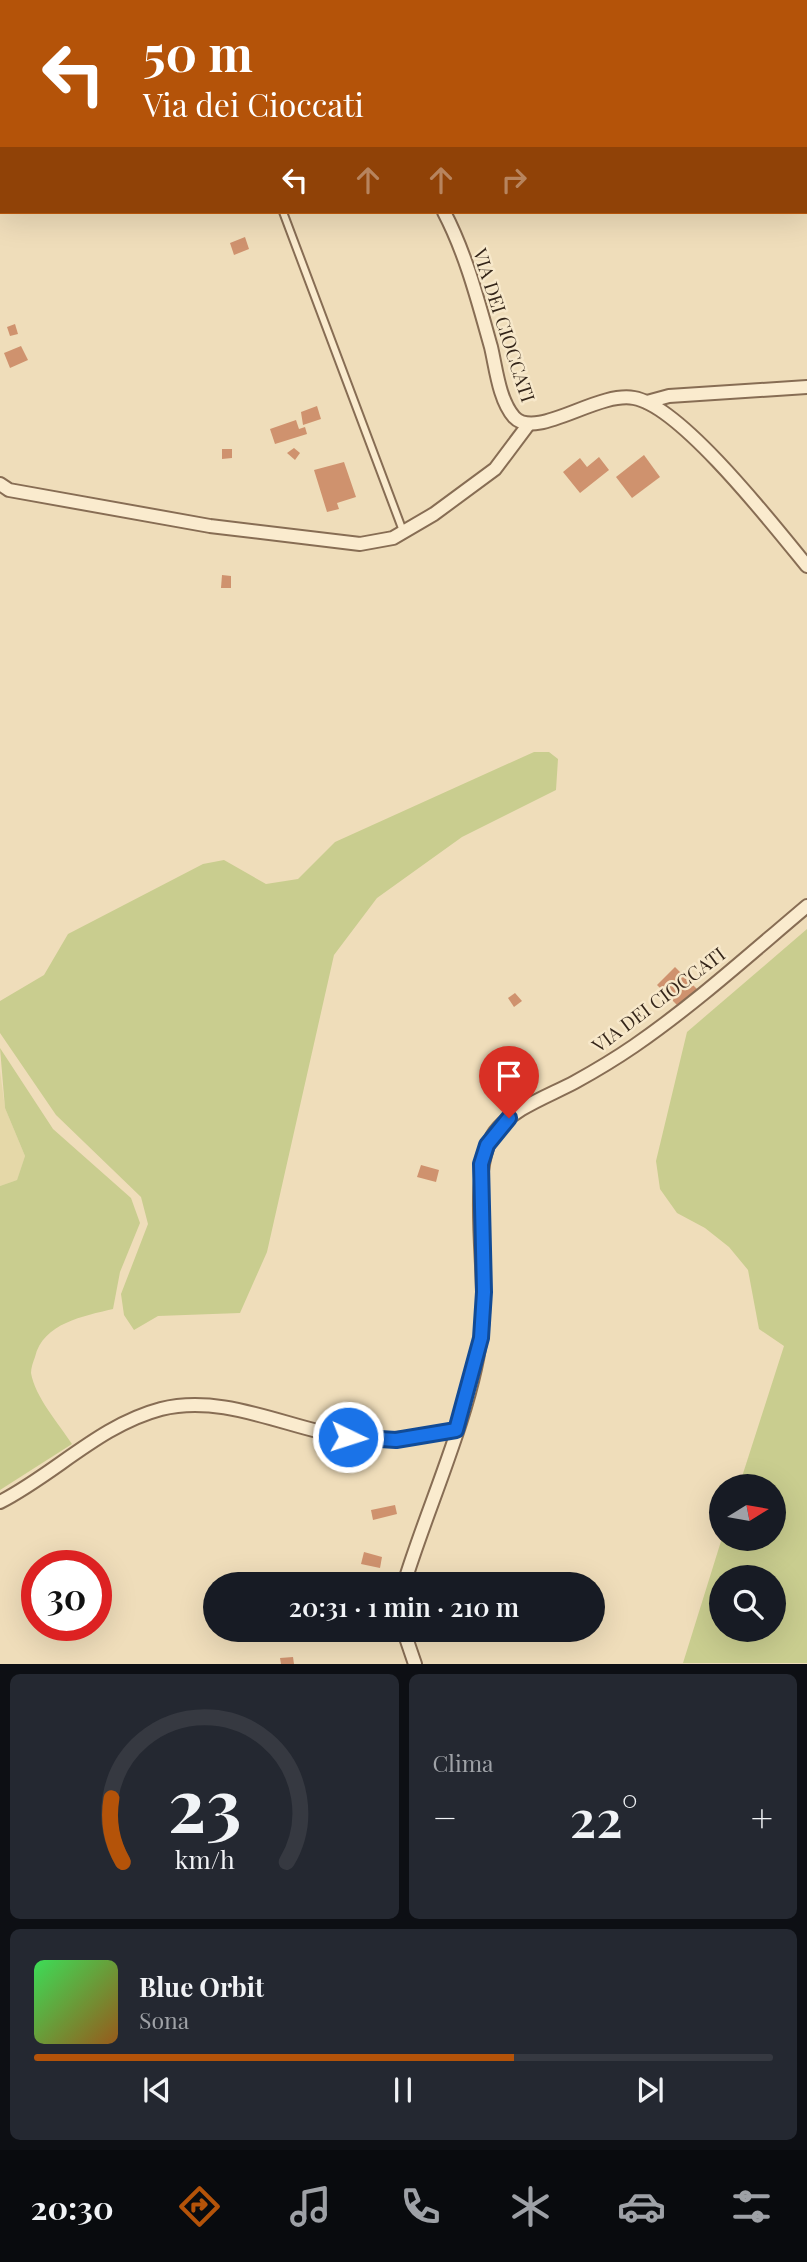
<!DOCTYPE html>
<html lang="it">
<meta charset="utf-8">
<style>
body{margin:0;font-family:"Playfair Display",serif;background:#242831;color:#f1f3f6;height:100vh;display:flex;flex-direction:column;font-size:26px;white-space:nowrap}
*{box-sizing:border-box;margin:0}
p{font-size:23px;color:#9ea1a6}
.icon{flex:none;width:38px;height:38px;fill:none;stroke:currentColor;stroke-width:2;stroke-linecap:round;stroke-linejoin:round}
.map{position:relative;height:1664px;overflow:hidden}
.drawer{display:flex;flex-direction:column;gap:10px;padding:10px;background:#0d0f14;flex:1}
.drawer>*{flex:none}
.hud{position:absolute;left:0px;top:0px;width:808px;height:214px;box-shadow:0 7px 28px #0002;background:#b45309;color:#fff;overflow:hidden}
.needle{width:46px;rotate:79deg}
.fabs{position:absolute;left:709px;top:1474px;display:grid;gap:14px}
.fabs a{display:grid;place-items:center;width:77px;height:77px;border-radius:50%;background:#171b24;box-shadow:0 7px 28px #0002;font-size:35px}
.speed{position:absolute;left:21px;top:1550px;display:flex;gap:14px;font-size:35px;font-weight:700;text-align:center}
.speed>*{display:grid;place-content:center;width:91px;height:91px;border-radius:50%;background:#171b24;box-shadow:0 7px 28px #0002;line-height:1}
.speed .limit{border:10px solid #d22;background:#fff;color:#111}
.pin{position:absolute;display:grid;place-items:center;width:60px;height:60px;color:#fff;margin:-72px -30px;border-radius:50% 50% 50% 0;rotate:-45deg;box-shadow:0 0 7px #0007}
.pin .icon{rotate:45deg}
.me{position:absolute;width:77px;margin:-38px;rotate:94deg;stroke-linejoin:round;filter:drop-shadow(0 0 5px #0008)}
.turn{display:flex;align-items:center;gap:24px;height:147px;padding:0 28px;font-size:32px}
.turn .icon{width:91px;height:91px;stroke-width:2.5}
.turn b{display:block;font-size:49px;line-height:60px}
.lanes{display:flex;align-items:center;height:66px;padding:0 28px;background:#0003;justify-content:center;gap:35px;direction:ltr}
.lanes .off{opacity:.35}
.big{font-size:52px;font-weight:600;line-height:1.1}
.drawer .tile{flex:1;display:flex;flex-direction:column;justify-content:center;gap:10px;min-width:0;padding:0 24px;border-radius:10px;background:#242831}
.drawer .dial{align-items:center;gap:0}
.dial svg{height:182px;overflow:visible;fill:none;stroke:#363941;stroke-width:7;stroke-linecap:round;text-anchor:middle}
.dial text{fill:#f1f3f6;stroke:none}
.song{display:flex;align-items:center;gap:21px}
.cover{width:84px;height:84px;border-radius:10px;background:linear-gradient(135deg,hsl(130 70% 55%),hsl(30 70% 35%))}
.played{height:7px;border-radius:4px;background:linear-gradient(90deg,#b45309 65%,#363941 65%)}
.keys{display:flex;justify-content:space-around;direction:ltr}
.heat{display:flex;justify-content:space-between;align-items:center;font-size:38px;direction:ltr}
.drawer .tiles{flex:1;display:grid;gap:10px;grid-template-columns:1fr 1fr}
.tile:last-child{grid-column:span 2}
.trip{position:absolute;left:203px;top:1572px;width:402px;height:70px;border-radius:35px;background:#171b24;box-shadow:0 7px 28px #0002;font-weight:600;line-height:70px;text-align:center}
.tabs{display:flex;height:112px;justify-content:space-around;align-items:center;background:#090b0e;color:#9ea1a6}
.tabs .icon{width:49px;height:49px}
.tabs .on{color:#b45309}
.tabs b{font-size:32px;color:#f1f3f6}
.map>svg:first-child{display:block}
.farmland{fill:#e5d8a8}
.green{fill:#c9cd8f;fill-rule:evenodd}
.building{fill:#cf926e}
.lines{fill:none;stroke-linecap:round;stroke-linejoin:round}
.lane-casing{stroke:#876d54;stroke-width:10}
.street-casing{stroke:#876d54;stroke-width:16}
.lane{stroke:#faebce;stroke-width:6}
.street{stroke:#faebce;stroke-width:12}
.route-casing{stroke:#114b97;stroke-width:18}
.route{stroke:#1a73e8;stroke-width:12}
.labels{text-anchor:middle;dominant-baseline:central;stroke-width:5;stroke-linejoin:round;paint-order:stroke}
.street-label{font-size:19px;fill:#35261a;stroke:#f7e8ca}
</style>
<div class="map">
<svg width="807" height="1664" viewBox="0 0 807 1664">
<rect width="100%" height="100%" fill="#efddba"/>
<path class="farmland" d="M 0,1071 L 5,1108 L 25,1156 L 17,1180 L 0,1186 Z"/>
<g class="green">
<path d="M 534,752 L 549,752 L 558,759 L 556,790 L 462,837 L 377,898 L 334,955 L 267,1252 L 240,1313 L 158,1316 L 134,1330 L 124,1315 L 121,1294 L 148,1224 L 141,1197 L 56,1115 L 0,1033 L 0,1001 L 44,975 L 68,934 L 203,864 L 224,860 L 266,884 L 298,879 L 335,842 Z"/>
<path d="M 807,929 L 807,1663 L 683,1663 L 722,1538 L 774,1538 L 774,1486 L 739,1486 L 784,1346 L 759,1329 L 748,1270 L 729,1247 L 705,1228 L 677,1213 L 660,1189 L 656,1161 L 687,1032 ZM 721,1577 L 774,1577 L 774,1629 L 721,1629 Z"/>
<path d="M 0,1048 L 53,1129 L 131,1198 L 140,1223 L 120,1272 L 113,1309 C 84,1316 43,1323 35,1357 C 33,1362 31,1368 31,1373 C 35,1397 59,1424 72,1444 L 0,1490 L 0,1186 L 17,1180 L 25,1156 L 5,1108 Z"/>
</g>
<g class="building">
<path d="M 245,237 L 249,249 L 234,255 L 230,243 Z"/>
<path d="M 15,324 L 18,334 L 10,336 L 7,327 Z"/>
<path d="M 21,346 L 28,360 L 10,368 L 4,353 Z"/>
<path d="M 317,406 L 321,419 L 303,425 L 301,412 Z"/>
<path d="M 296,420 L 299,429 L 305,427 L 307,434 L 275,444 L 270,429 Z"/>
<path d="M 294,448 L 300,453 L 295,460 L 287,453 Z"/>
<path d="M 222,449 L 232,449 L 232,458 L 222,459 Z"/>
<path d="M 644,455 L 660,477 L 632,498 L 616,477 Z"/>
<path d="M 599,457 L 609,470 L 580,493 L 563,472 L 580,458 L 587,467 Z"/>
<path d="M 344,462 L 356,497 L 337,503 L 339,509 L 327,512 L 314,470 Z"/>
<path d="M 222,575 L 231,576 L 231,588 L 221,588 Z"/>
<path d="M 675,967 L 698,990 L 680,1008 L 657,985 Z"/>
<path d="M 515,993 L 522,1001 L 514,1007 L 508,998 Z"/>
<path d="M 421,1165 L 439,1170 L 436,1182 L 417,1177 Z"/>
<path d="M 395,1505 L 397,1514 L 373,1520 L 371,1510 Z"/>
<path d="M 364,1552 L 382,1557 L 380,1568 L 361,1564 Z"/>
<path d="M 293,1657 L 294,1664 L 281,1664 L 280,1658 Z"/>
</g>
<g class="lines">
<g class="lane-casing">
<g id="lane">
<path d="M 199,0 L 200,2"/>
<path d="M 283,212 L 403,531"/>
</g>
</g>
<g class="street-casing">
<g id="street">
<path d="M 399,2 L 403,0"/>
<path d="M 444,212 C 466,254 478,301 491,347 C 496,368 499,400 514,417 C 536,441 597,391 634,398 C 681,406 775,527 807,566"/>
<path d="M 647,402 L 669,396 L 807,387"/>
<path d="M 0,484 L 9,490 L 210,526 L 360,544 L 393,538 L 434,514 L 495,469 L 528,425"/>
<path d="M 0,1502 C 55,1474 100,1425 161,1409 C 224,1393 289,1429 350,1438 C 386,1443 420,1437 456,1430"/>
<path d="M 404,1584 C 429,1501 478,1400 483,1315 C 486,1267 468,1169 495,1132 C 513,1108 549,1096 575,1082 C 595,1071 615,1059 634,1046 C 695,1004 750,954 807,906"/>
<path d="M 403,1629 L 415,1664"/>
</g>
</g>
<use href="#lane" class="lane"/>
<use href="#street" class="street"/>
</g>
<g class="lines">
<g class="route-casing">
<path id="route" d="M 348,1437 L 396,1440 L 456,1430 L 481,1338 L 484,1292 L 481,1164 L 487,1145 L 509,1118"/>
</g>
<use href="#route" class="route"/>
</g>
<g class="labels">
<g class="street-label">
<text transform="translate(505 325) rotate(72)">VIA DEI CIOCCATI</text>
<text transform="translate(658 999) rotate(-37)">VIA DEI CIOCCATI</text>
</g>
</g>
</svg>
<div class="fabs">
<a><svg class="needle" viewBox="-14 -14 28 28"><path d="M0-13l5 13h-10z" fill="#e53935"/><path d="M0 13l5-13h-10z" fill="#9ea1a6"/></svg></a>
<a><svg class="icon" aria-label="search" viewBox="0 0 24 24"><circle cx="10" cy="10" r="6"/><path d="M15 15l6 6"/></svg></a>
</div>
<div class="speed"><div class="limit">30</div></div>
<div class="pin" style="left:509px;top:1118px;background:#d93025"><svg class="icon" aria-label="arrive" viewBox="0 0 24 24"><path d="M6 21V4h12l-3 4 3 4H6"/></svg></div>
<svg class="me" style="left:348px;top:1437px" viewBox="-20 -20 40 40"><circle r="17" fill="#1a73e8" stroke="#fff" stroke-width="3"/><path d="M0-11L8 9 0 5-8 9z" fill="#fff"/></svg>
<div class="trip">20:31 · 1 min · 210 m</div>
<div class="hud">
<div class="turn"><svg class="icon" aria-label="left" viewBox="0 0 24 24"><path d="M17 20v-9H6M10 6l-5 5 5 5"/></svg><div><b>50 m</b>Via dei Cioccati</div></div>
<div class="lanes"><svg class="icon" aria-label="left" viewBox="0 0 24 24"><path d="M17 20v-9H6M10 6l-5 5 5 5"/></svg><svg class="icon off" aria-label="ahead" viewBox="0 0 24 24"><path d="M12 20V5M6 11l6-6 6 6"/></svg><svg class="icon off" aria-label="ahead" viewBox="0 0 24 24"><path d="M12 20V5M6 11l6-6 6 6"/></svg><svg class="icon off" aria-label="right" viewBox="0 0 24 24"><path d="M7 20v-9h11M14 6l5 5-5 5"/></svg></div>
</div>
</div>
<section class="drawer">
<div class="tiles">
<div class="tile dial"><svg viewBox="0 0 100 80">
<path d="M14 69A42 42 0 1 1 86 69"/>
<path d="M14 69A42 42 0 0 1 9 41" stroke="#b45309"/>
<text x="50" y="56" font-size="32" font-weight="700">23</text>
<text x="50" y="72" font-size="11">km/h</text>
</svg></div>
<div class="tile"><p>Clima</p>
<div class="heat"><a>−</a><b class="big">22°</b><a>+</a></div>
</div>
<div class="tile">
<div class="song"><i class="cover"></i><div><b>Blue Orbit</b><p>Sona</p></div></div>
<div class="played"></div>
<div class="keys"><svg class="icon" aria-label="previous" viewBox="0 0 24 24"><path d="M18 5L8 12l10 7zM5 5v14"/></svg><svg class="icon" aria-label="pause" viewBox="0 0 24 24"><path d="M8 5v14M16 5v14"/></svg><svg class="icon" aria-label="next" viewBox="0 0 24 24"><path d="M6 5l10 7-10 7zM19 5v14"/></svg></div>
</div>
</div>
</section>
<nav class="tabs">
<b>20:30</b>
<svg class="icon on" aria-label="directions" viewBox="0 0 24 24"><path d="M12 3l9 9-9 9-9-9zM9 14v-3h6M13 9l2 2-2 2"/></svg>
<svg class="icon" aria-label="music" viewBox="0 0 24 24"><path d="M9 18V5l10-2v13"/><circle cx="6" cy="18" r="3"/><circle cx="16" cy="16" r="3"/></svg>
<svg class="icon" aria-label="phone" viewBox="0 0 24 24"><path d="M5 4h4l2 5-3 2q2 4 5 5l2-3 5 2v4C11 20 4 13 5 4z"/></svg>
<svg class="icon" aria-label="climate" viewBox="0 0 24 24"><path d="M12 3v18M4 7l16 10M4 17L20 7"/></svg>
<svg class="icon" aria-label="car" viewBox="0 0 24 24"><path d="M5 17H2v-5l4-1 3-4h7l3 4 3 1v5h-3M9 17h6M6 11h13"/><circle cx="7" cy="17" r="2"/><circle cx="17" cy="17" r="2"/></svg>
<svg class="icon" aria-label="filters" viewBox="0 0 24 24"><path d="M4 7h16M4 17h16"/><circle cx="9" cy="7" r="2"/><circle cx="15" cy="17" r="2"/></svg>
</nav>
